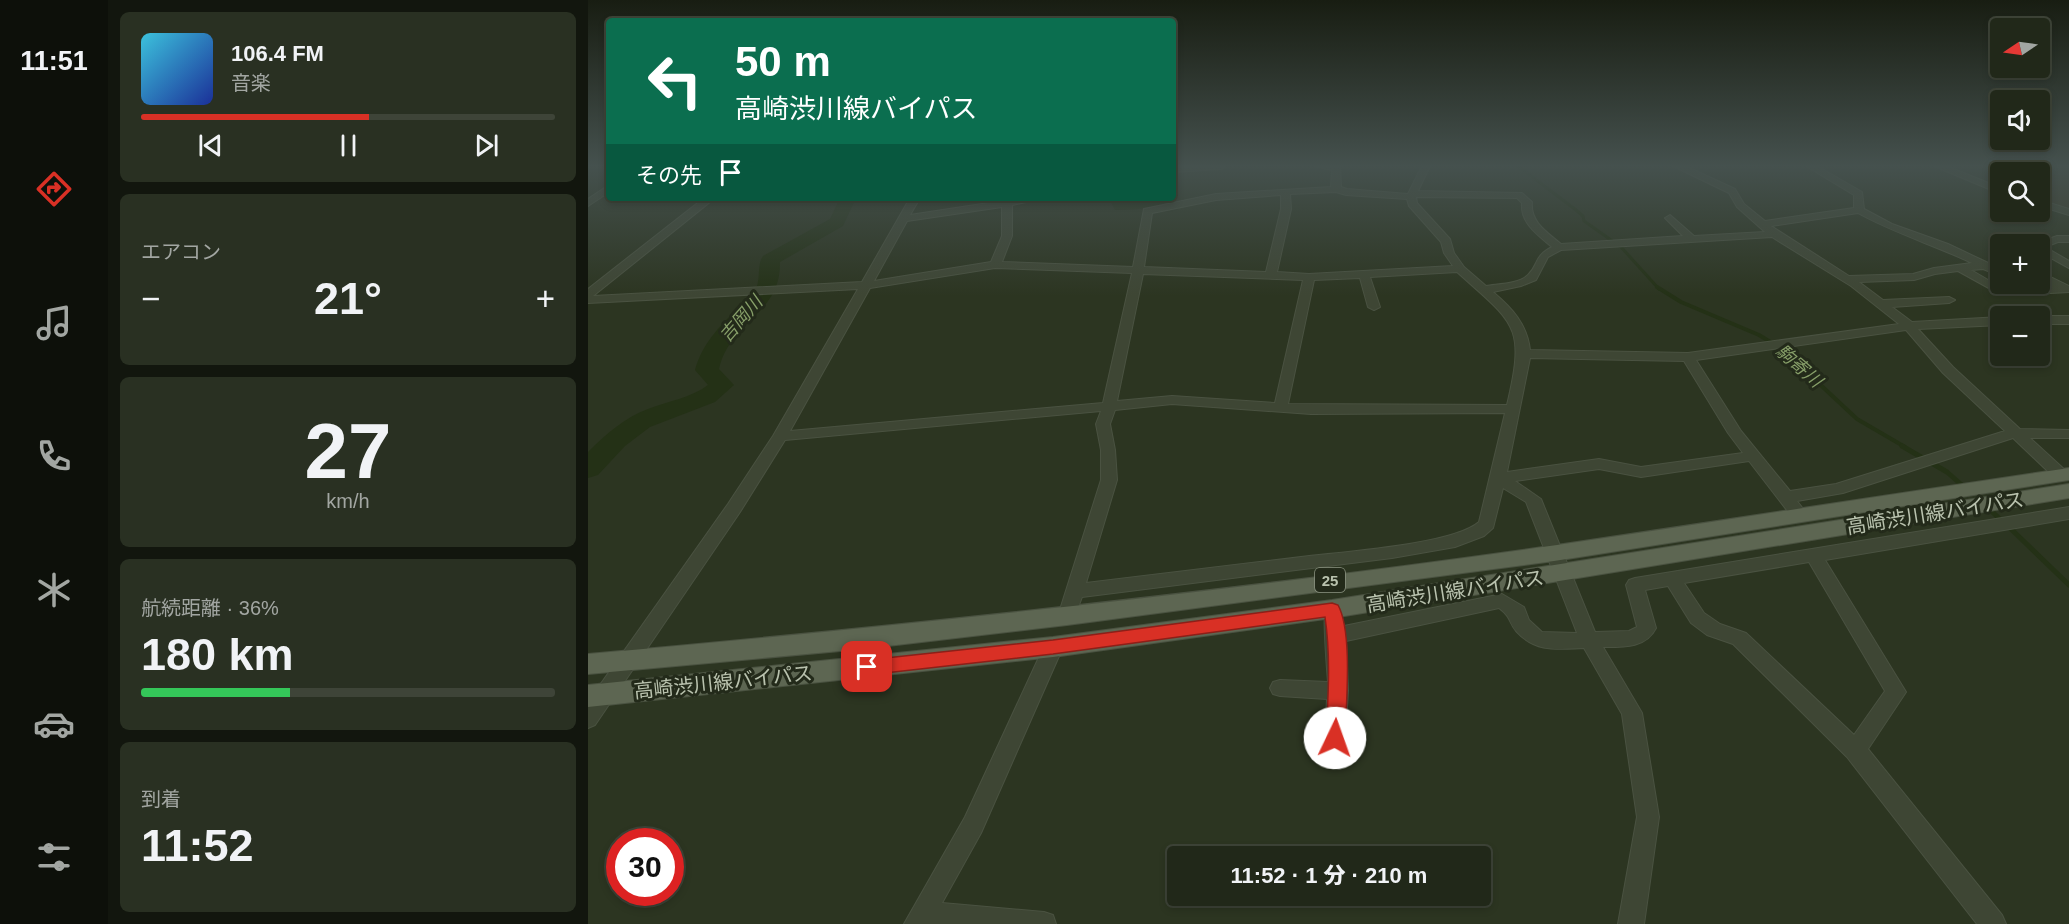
<!DOCTYPE html>
<html lang="ja">
<meta charset="utf-8">
<style>
body{margin:0;font-family:Helvetica,"Noto Sans JP",sans-serif;background:#293022;color:#f1f3f6;height:100vh;display:flex;flex-direction:column;font-size:22px;white-space:nowrap}
*{box-sizing:border-box;margin:0}
p{font-size:20px;color:#a2a6a2}
.icon{flex:none;width:33px;height:33px;fill:none;stroke:currentColor;stroke-width:2;stroke-linecap:round;stroke-linejoin:round}
.map{position:relative;flex:1;overflow:hidden}
.panel{display:flex;flex-direction:column;gap:12px;padding:12px;background:#12160e;width:480px}
.panel>*{flex:none}
.hud{position:absolute;left:18px;top:18px;width:570px;height:183px;border-radius:6px;box-shadow:0 3px 9px #0003,0 0 0 2px #3e4438;background:#0b6e4f;color:#fff;overflow:hidden}
.needle{width:39px;rotate:257deg}
.buttons{position:absolute;left:1402px;top:18px;display:grid;gap:12px}
.buttons a{display:grid;place-items:center;width:60px;height:60px;border-radius:6px;background:#212819;box-shadow:0 3px 9px #0003,0 0 0 2px #3e4438;font-size:30px}
.speed{position:absolute;left:18px;top:828px;display:flex;gap:12px;font-size:30px;font-weight:700;text-align:center}
.speed>*{display:grid;place-content:center;width:78px;height:78px;border-radius:50%;background:#212819;box-shadow:0 3px 9px #0003,0 0 0 2px #3e4438;line-height:1}
.speed .limit{border:9px solid #d22;background:#fff;color:#111}
.pin{position:absolute;display:grid;place-items:center;width:51px;height:51px;color:#fff;margin:-26px;border-radius:12px;box-shadow:0 3px 9px #0006}
.me{position:absolute;width:66px;margin:-33px;rotate:3deg;stroke-linejoin:round;filter:drop-shadow(0 0 4px #0008)}
.turn{display:flex;align-items:center;gap:21px;height:126px;padding:0 30px;font-size:27px}
.turn .icon{width:78px;height:78px;stroke-width:2.5}
.turn b{display:block;font-size:42px;line-height:51px}
.then{display:flex;align-items:center;height:57px;padding:0 30px;background:#0003;gap:12px;font-size:22px}
.big{font-size:45px;font-weight:800;line-height:1.1}
.panel .tile{flex:1;display:flex;flex-direction:column;justify-content:center;gap:9px;min-width:0;padding:0 21px;border-radius:9px;background:#293022}
.panel .dial{align-items:center;gap:0}
.dial b{font-size:78px;line-height:1}
.song{display:flex;align-items:center;gap:18px}
.cover{width:72px;height:72px;border-radius:9px;background:linear-gradient(135deg,hsl(190 70% 55%),hsl(230 70% 35%))}
.played{height:6px;border-radius:3px;background:linear-gradient(90deg,#d93025 55%,#3e4438 55%)}
.keys{display:flex;justify-content:space-around;direction:ltr}
.heat{display:flex;justify-content:space-between;align-items:center;font-size:33px;direction:ltr}
.charge{height:9px;border-radius:4px;background:linear-gradient(90deg,#34c759 36%,#3e4438 0)}
.trip{position:absolute;left:579px;top:846px;width:324px;height:60px;border-radius:6px;background:#212819;box-shadow:0 3px 9px #0003,0 0 0 2px #3e4438;font-weight:800;line-height:60px;text-align:center}
main{display:flex;flex:1;min-height:0}
.tab-bar{display:flex;flex-direction:column;width:108px;justify-content:space-around;align-items:center;background:#0d100a;color:#a2a6a2}
.tab-bar .icon{width:42px;height:42px}
.tab-bar .current{color:#d93025}
.tab-bar b{font-size:27px;color:#f1f3f6}
.map>svg:first-child{display:block}
.green{fill:#393926}
.water{fill:#243116}
.lines{fill:none;stroke-linecap:round;stroke-linejoin:round}
.stream-far2{stroke:#243116;stroke-width:3}
.stream-far1{stroke:#243116;stroke-width:4}
.stream{stroke:#243116;stroke-width:5}
.river{fill:#243116;fill-rule:evenodd}
.minor-casing{stroke:#4a5241;stroke-width:2}
.major-casing{stroke:#4a5241;stroke-width:2}
.minor{fill:#3e4634;fill-rule:evenodd}
.major{fill:#5d6652;fill-rule:evenodd}
.route{fill:#d93025;stroke:#8d1f18;stroke-width:1.5}
.labels{text-anchor:middle;dominant-baseline:central;stroke-width:6;stroke-linejoin:round;paint-order:stroke}
.shield{fill:#232a1a;stroke:#8c9482;stroke-width:1.5}
.shield-label{font-size:15px;font-weight:bold;fill:#b9c2ae}
.water-label{font-size:18px;font-style:italic;fill:#879f69;stroke:#232a1a}
.near-street-label{font-size:20px;fill:#b9c2ae;stroke:#232a1a}
</style>
<main>
<nav class="tab-bar">
<b>11:51</b>
<svg class="icon current" aria-label="directions" viewBox="0 0 24 24"><path d="M12 3l9 9-9 9-9-9zM9 14v-3h6M13 9l2 2-2 2"/></svg>
<svg class="icon" aria-label="music" viewBox="0 0 24 24"><path d="M9 18V5l10-2v13"/><circle cx="6" cy="18" r="3"/><circle cx="16" cy="16" r="3"/></svg>
<svg class="icon" aria-label="phone" viewBox="0 0 24 24"><path d="M5 4h4l2 5-3 2q2 4 5 5l2-3 5 2v4C11 20 4 13 5 4z"/></svg>
<svg class="icon" aria-label="climate" viewBox="0 0 24 24"><path d="M12 3v18M4 7l16 10M4 17L20 7"/></svg>
<svg class="icon" aria-label="car" viewBox="0 0 24 24"><path d="M5 17H2v-5l4-1 3-4h7l3 4 3 1v5h-3M9 17h6M6 11h13"/><circle cx="7" cy="17" r="2"/><circle cx="17" cy="17" r="2"/></svg>
<svg class="icon" aria-label="filters" viewBox="0 0 24 24"><path d="M4 7h16M4 17h16"/><circle cx="9" cy="7" r="2"/><circle cx="15" cy="17" r="2"/></svg>
</nav>
<section class="panel">
<div class="tile">
<div class="song"><i class="cover"></i><div><b>106.4 FM</b><p>音楽</p></div></div>
<div class="played"></div>
<div class="keys"><svg class="icon" aria-label="previous" viewBox="0 0 24 24"><path d="M18 5L8 12l10 7zM5 5v14"/></svg><svg class="icon" aria-label="pause" viewBox="0 0 24 24"><path d="M8 5v14M16 5v14"/></svg><svg class="icon" aria-label="next" viewBox="0 0 24 24"><path d="M6 5l10 7-10 7zM19 5v14"/></svg></div>
</div>
<div class="tile"><p>エアコン</p>
<div class="heat"><a>−</a><b class="big">21°</b><a>+</a></div>
</div>
<div class="tile dial"><b>27</b><p>km/h</p></div>
<div class="tile"><p>航続距離 · 36%</p><b class="big">180 km</b><div class="charge"></div></div>
<div class="tile"><p>到着</p><b class="big">11:52</b></div>
</section>
<div class="map">
<svg width="1481" height="924" viewBox="0 0 1481 924">
<rect width="100%" height="100%" fill="#2c3521"/>
<path class="green" d="M 1391,166 L 1481,166 L 1481,210 L 1452,201 L 1452,172 L 1413,172 L 1413,180 Z"/>
<path class="water" d="M 521,198 L 585,198 L 586,199 C 568,210 547,209 527,210 Z"/>
<g class="lines">
<path class="stream-far2" d="M 930,166 L 988,210 L 995,216 L 996,221 L 1033,247 L 1071,289"/>
<path class="stream-far1" d="M 1069,287 L 1093,302 L 1171,335 L 1194,349 L 1269,419 L 1317,447"/>
<g class="stream">
<path d="M 1314,446 L 1359,472 L 1376,487"/>
<path d="M 1400,508 L 1414,521"/>
<path d="M 1420,526 L 1481,585"/>
</g>
<path class="river" d="M 252,198 L 268,198 L 255,226 L 192,262 C 193,315 142,320 131,369 L 146,385 L 127,402 L 62,427 L 37,446 L 10,475 L 0,478 L 0,452 C 17,435 37,417 60,409 C 80,401 103,398 120,385 L 107,370 C 114,344 131,327 149,309 C 155,303 162,298 166,292 C 174,281 168,266 175,256 L 242,219 Z"/>
<g class="minor-casing">
<g id="minor">
<path d="M 585,166 L 637,166 L 633,169 L 585,172 Z"/>
<path d="M 726,166 L 752,166 L 753,187 L 759,189 L 820,194 L 834,166 L 842,166 L 830,191 L 934,193 L 944,202 C 942,222 959,232 973,244 L 1095,236 L 1077,218 L 1082,215 L 1106,236 L 1177,232 L 1149,207 L 1141,193 L 1085,166 L 1097,166 L 1147,189 L 1156,204 L 1177,221 L 1266,208 L 1266,195 L 1218,166 L 1229,166 L 1274,192 L 1276,209 L 1304,224 L 1360,244 L 1413,269 L 1413,276 L 1395,269 L 1383,270 L 1412,287 L 1414,289 L 1408,292 L 1370,271 L 1347,274 L 1326,280 L 1271,282 L 1295,300 L 1361,297 L 1367,300 L 1361,303 L 1304,307 L 1324,322 L 1413,317 L 1413,325 L 1330,329 L 1365,367 L 1432,429 L 1481,430 L 1481,438 L 1442,438 L 1478,471 L 1481,475 L 1478,479 L 1468,479 L 1425,438 L 1255,493 L 1209,501 L 1219,514 L 1217,518 L 1205,518 L 1161,461 L 1053,477 L 1011,469 L 927,481 L 953,499 L 1007,632 L 1041,631 L 1049,627 L 1038,585 L 1041,580 L 1047,578 L 1481,507 L 1481,519 L 1237,560 L 1318,692 L 1280,749 L 1414,915 L 1418,924 L 1389,924 L 1259,757 L 1145,644 L 1119,635 L 1103,623 L 1080,586 L 1057,590 L 1068,628 C 1058,648 1036,647 1015,647 L 1054,713 L 1071,817 L 1056,924 L 1030,924 L 1049,817 L 1034,714 L 996,648 C 969,649 948,653 928,631 C 920,621 924,618 911,608 L 758,641 L 760,691 L 757,738 L 754,745 L 747,747 L 740,745 L 737,738 L 739,699 L 692,696 L 685,694 L 682,688 L 685,682 L 692,680 L 740,682 C 739,668 734,611 738,604 L 744,602 L 750,604 L 756,626 L 914,594 L 936,607 L 941,620 L 954,632 L 989,633 L 938,502 L 915,488 L 905,528 L 896,536 L 867,547 L 804,558 L 494,597 L 485,621 L 479,623 L 473,621 L 470,616 L 513,480 L 513,450 L 508,424 L 513,411 L 197,440 L 152,512 L 7,725 L 0,728 L 0,702 L 140,504 L 185,436 L 270,289 L 0,303 L 0,289 L 116,198 L 127,198 L 5,296 L 274,282 L 322,198 L 332,198 L 322,215 L 434,198 L 457,198 L 424,205 L 424,236 L 414,262 L 545,267 L 556,209 L 628,194 L 743,187 L 744,170 ZM 748,192 L 758,195 L 819,199 L 821,206 L 853,242 L 856,253 L 865,266 L 721,274 L 689,272 L 703,209 L 702,194 ZM 693,195 L 693,209 L 678,272 L 556,267 L 564,213 L 628,200 ZM 828,197 L 929,198 L 934,203 C 932,223 950,235 964,247 C 945,257 952,263 940,275 C 931,284 910,284 898,286 L 876,267 L 866,253 L 862,239 L 829,203 ZM 414,207 L 414,236 L 403,262 L 286,281 L 319,221 ZM 1270,213 C 1306,233 1346,245 1384,263 L 1346,268 L 1325,274 L 1261,276 L 1183,226 ZM 1184,237 L 1263,286 L 1311,324 L 1100,353 L 942,350 C 939,324 924,308 905,292 L 933,286 L 948,280 L 960,257 L 973,250 ZM 407,268 L 544,273 L 515,403 L 202,431 L 282,288 ZM 869,272 C 927,324 938,325 919,405 L 700,404 L 726,280 L 772,278 L 780,307 L 786,310 L 792,307 L 782,277 ZM 555,274 L 715,280 L 687,403 L 584,396 L 529,401 ZM 1318,330 L 1355,373 L 1417,431 L 1248,484 L 1202,491 L 1153,431 L 1108,360 ZM 942,358 L 1096,361 L 1140,433 L 1155,453 L 1053,467 L 1011,459 L 919,472 ZM 584,404 L 723,414 L 917,413 L 891,522 C 864,545 753,552 713,557 C 641,566 570,574 498,583 L 529,480 L 527,450 L 522,424 L 527,410 ZM 1221,562 L 1297,691 L 1266,735 L 1158,633 L 1132,624 L 1116,613 L 1096,583 Z"/>
<path d="M 1346,166 L 1358,166 L 1413,188 L 1413,194 Z"/>
<path d="M 21,185 L 21,192 L 0,206 L 0,199 Z"/>
<path d="M 1452,200 L 1481,209 L 1481,215 L 1452,206 Z"/>
<path d="M 1469,236 L 1481,236 L 1481,242 L 1470,242 L 1457,247 L 1481,261 L 1481,268 L 1452,252 L 1452,244 L 1447,244 Z"/>
<path d="M 1452,272 L 1481,286 L 1481,292 L 1445,294 L 1425,284 L 1439,284 L 1447,288 L 1464,287 L 1452,280 Z"/>
<rect x="1452" y="316" width="29" height="8"/>
<path d="M 465,639 L 472,642 L 475,647 L 393,833 L 354,903 L 456,912 L 465,915 L 468,924 L 316,924 L 377,817 L 458,642 Z"/>
</g>
</g>
<g class="major-casing">
<g id="major">
<path d="M 1481,468 L 1481,480 L 966,561 L 479,625 L 274,649 L 0,674 L 0,654 C 324,625 647,591 969,545 C 1140,520 1310,493 1481,468 Z"/>
<path d="M 1481,484 L 1481,498 L 744,618 L 465,657 L 0,707 L 0,685 L 465,637 L 744,600 Z"/>
</g>
</g>
<use href="#minor" class="minor"/>
<use href="#major" class="major"/>
</g>
<linearGradient id="sky" x2="0" y2="1"><stop stop-color="#181d12"/><stop offset="0.56" stop-color="#45514e"/><stop offset="1" stop-color="#45514e" stop-opacity="0"/></linearGradient>
<rect width="1481" height="296" fill="url(#sky)"/>
<path class="route" d="M 744,603 L 750,605 C 765,632 758,706 757,738 L 754,744 L 747,747 L 741,744 L 738,738 C 740,698 743,657 737,617 L 465,654 L 279,675 L 273,673 L 271,667 L 273,662 L 279,660 L 465,640 Z"/>
<g class="labels">
<rect class="shield" x="727" y="568" width="30" height="24" rx="4.5"/>
<g class="shield-label">
<text x="742" y="580">25</text>
</g>
<g class="water-label">
<text transform="translate(153 319) rotate(-49)">吉岡川</text>
<text transform="translate(1211 366) rotate(41)">駒寄川</text>
</g>
<g class="near-street-label">
<text transform="translate(1347 513) rotate(-9)">高崎渋川線バイパス</text>
<text transform="translate(867 591) rotate(-9)">高崎渋川線バイパス</text>
<text transform="translate(135 682) rotate(-6)">高崎渋川線バイパス</text>
</g>
</g>
</svg>
<div class="buttons">
<a><svg class="needle" viewBox="-14 -14 28 28"><path d="M0-13l5 13h-10z" fill="#e53935"/><path d="M0 13l5-13h-10z" fill="#a2a6a2"/></svg></a>
<a><svg class="icon" aria-label="sound" viewBox="0 0 24 24"><path d="M4 9h4l5-4v14l-5-4H4zM17 9q2 3 0 6"/></svg></a>
<a><svg class="icon" aria-label="search" viewBox="0 0 24 24"><circle cx="10" cy="10" r="6"/><path d="M15 15l6 6"/></svg></a>
<a>+</a>
<a>−</a>
</div>
<div class="speed"><div class="limit">30</div></div>
<div class="pin" style="left:279px;top:667px;background:#d93025"><svg class="icon" aria-label="arrive" viewBox="0 0 24 24"><path d="M6 21V4h12l-3 4 3 4H6"/></svg></div>
<svg class="me" style="left:747px;top:738px" viewBox="-20 -20 40 40"><circle r="19" fill="#fff"/><path d="M0-13L10 11 0 6-10 11z" fill="#d93025"/></svg>
<div class="trip">11:52 · 1 分 · 210 m</div>
<div class="hud">
<div class="turn"><svg class="icon" aria-label="left" viewBox="0 0 24 24"><path d="M17 20v-9H6M10 6l-5 5 5 5"/></svg><div><b>50 m</b>高崎渋川線バイパス</div></div>
<div class="then">その先<svg class="icon" aria-label="arrive" viewBox="0 0 24 24"><path d="M6 21V4h12l-3 4 3 4H6"/></svg></div>
</div>
</div>
</main>
